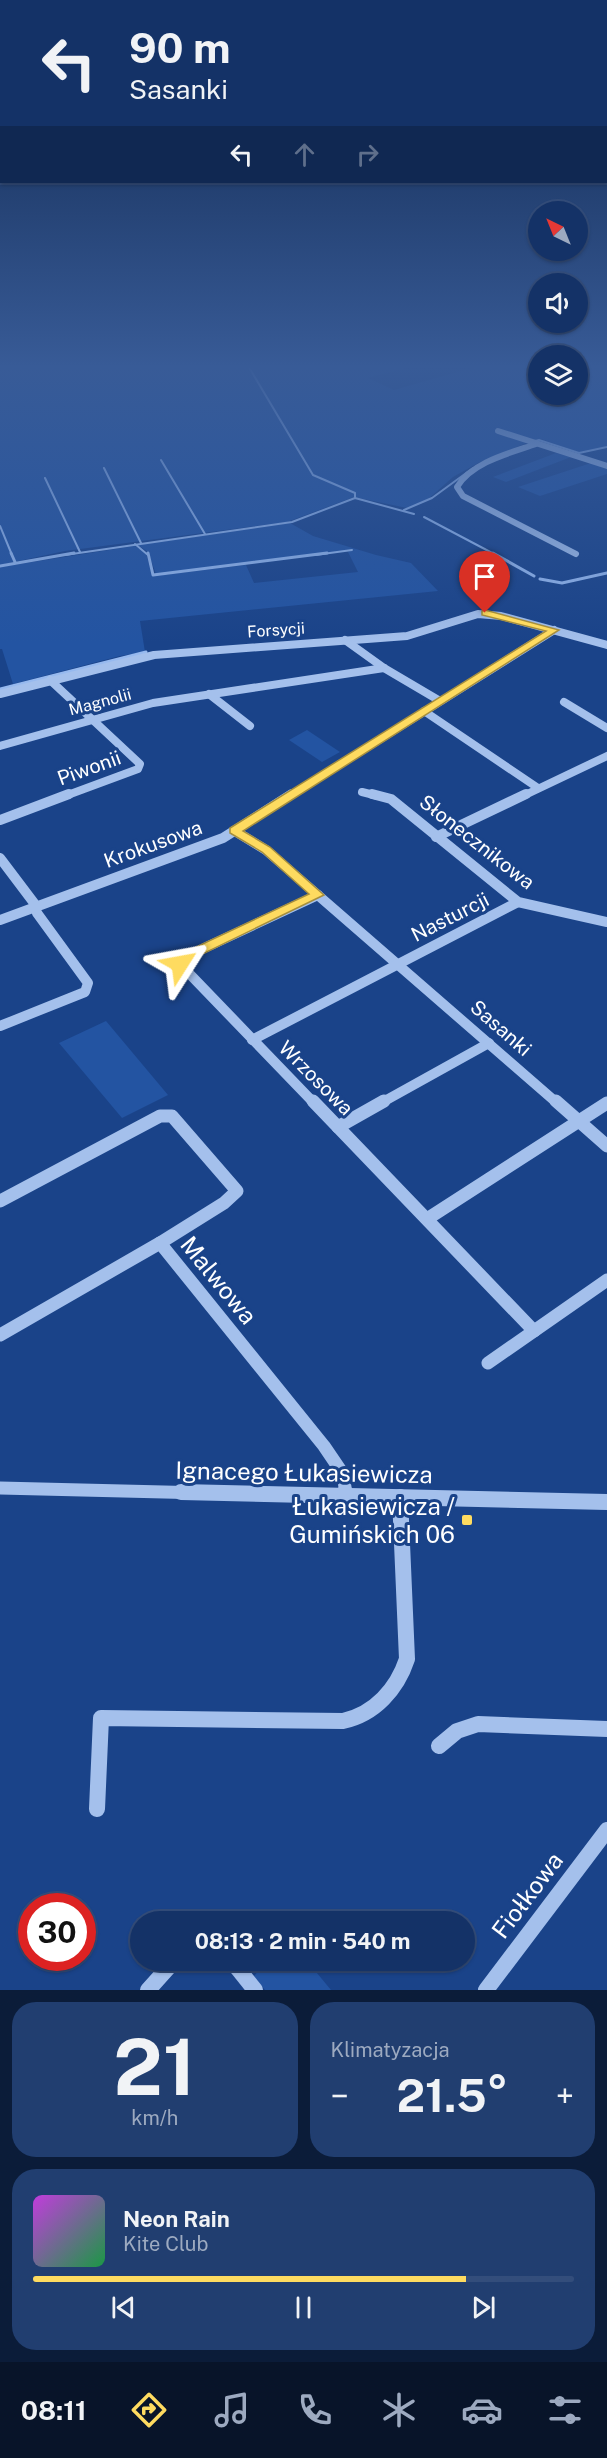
<!DOCTYPE html>
<html lang="pl">
<meta charset="utf-8">
<style>
body{margin:0;font-family:"Public Sans",sans-serif;background:#213e70;color:#f1f3f6;height:100vh;display:flex;flex-direction:column;font-size:22px;white-space:nowrap}
*{box-sizing:border-box;margin:0}
p{font-size:20px;color:#9daac0}
.icon{flex:none;width:33px;height:33px;fill:none;stroke:currentColor;stroke-width:2;stroke-linecap:round;stroke-linejoin:round}
.map{position:relative;height:1990px;overflow:hidden}
.panel{display:flex;flex-direction:column;gap:12px;padding:12px;background:#0b1c39;flex:1}
.panel>*{flex:none}
.top-card{position:absolute;left:0px;top:0px;width:608px;height:183px;box-shadow:0 2px 4px #0004,0 0 0 2px #334d7b;background:#143267;color:#f1f3f6;overflow:hidden}
.needle{width:39px;rotate:317deg}
.tools{position:absolute;left:528px;top:201px;display:grid;gap:12px}
.tools a{display:grid;place-items:center;width:60px;height:60px;border-radius:50%;background:#143267;box-shadow:0 2px 4px #0004,0 0 0 2px #334d7b;font-size:30px}
.speed{position:absolute;left:18px;top:1893px;display:flex;gap:12px;font-size:30px;font-weight:700;text-align:center}
.speed>*{display:grid;place-content:center;width:78px;height:78px;border-radius:50%;background:#143267;box-shadow:0 2px 4px #0004,0 0 0 2px #334d7b;line-height:1}
.speed .limit{border:9px solid #d22;background:#fff;color:#111}
.pin{position:absolute;display:grid;place-items:center;width:51px;height:51px;color:#fff;margin:-62px -26px;border-radius:50% 50% 50% 0;rotate:-45deg;box-shadow:0 0 6px #0007}
.pin .icon{rotate:45deg}
.me{position:absolute;width:66px;margin:-33px;rotate:56deg;stroke-linejoin:round;filter:drop-shadow(0 0 4px #0008)}
.turn{display:flex;align-items:center;gap:21px;height:126px;padding:0 30px;font-size:27px}
.turn .icon{width:78px;height:78px;stroke-width:2.5}
.turn b{display:block;font-size:42px;line-height:51px}
.lanes{display:flex;align-items:center;height:57px;padding:0 30px;background:#0003;justify-content:center;gap:30px;direction:ltr}
.lanes .off{opacity:.35}
.big{font-size:45px;font-weight:700;line-height:1.1}
.panel .tile{flex:1;display:flex;flex-direction:column;justify-content:center;gap:9px;min-width:0;padding:0 21px;border-radius:24px;background:#213e70}
.panel .dial{align-items:center;gap:0}
.dial b{font-size:78px;line-height:1}
.song{display:flex;align-items:center;gap:18px}
.cover{width:72px;height:72px;border-radius:9px;background:linear-gradient(135deg,hsl(290 70% 55%),hsl(140 70% 35%))}
.played{height:6px;border-radius:3px;background:linear-gradient(90deg,#fedb60 80%,#334d7b 80%)}
.keys{display:flex;justify-content:space-around;direction:ltr}
.heat{display:flex;justify-content:space-between;align-items:center;font-size:33px;direction:ltr}
.panel .tiles{flex:1;display:grid;gap:12px;grid-template-columns:1fr 1fr}
.tile:last-child{grid-column:span 2}
.trip{position:absolute;left:130px;top:1911px;width:345px;height:60px;border-radius:30px;background:#143267;box-shadow:0 2px 4px #0004,0 0 0 2px #334d7b;font-weight:700;line-height:60px;text-align:center}
.dock{display:flex;height:96px;justify-content:space-around;align-items:center;background:#081429;color:#9daac0}
.dock .icon{width:42px;height:42px}
.dock .current{color:#fedb60}
.dock b{font-size:27px;color:#f1f3f6}
.map>svg:first-child{display:block}
.green{fill:#2354a2}
.lines{fill:none;stroke-linecap:round;stroke-linejoin:round}
.stream-far1{stroke:#96b9ef;stroke-width:2}
.stream{stroke:#96b9ef;stroke-width:3}
.minor-far4{stroke:#a4c0ec;stroke-width:6}
.minor-far3{stroke:#a4c0ec;stroke-width:8}
.minor-far2{stroke:#a4c0ec;stroke-width:10}
.minor-far1{stroke:#a4c0ec;stroke-width:13}
.minor{stroke:#a4c0ec;stroke-width:16}
.route{fill:#fedb60;stroke:#a58e3e;stroke-width:1.5}
.poi-dot{fill:#fedb60;stroke:#1a4389;stroke-width:2}
.labels{text-anchor:middle;dominant-baseline:central;stroke-width:6;stroke-linejoin:round;paint-order:stroke}
.far-street-label{font-size:16px;fill:#fff;stroke:#1a4389}
.street-label{font-size:20px;fill:#fff;stroke:#1a4389}
.near-street-label{font-size:24px;fill:#fff;stroke:#1a4389}
.near-poi-label{font-size:24px;fill:#fff;stroke:#1a4389;text-anchor:end}
</style>
<div class="map">
<svg width="607" height="1990" viewBox="0 0 607 1990">
<rect width="100%" height="100%" fill="#1a4389"/>
<g class="green">
<path d="M 0,364 L 421,364 L 368,378 L 394,390 L 485,364 L 538,364 L 538,394 L 578,394 L 578,364 L 607,364 L 607,446 L 592,451 L 578,452 L 541,439 L 531,441 L 478,463 L 453,477 L 426,501 L 407,508 L 354,497 L 287,522 L 65,551 L 0,565 Z"/>
<path d="M 556,453 L 571,457 L 506,482 L 493,477 Z"/>
<path d="M 591,463 L 607,469 L 607,474 L 540,496 L 518,487 Z"/>
<path d="M 290,523 L 313,536 L 376,555 L 411,563 L 438,591 L 140,621 L 145,652 L 120,656 L 13,684 L 2,649 L 0,649 L 0,567 L 135,546 L 146,553 L 152,575 L 155,576 L 246,565 L 254,583 L 358,572 L 348,552 L 354,550 L 352,550 L 156,574 L 148,552 L 138,545 Z"/>
<path d="M 307,730 L 340,752 L 322,762 L 289,740 Z"/>
<path d="M 106,1021 L 168,1095 L 122,1118 L 59,1043 Z"/>
<path d="M 267,1961 L 307,1961 L 331,1990 L 265,1990 L 254,1976 Z"/>
</g>
<g class="lines">
<g class="stream-far1">
<path d="M 247,364 L 313,475 L 355,493 L 355,498"/>
<path d="M 535,441 L 539,440 L 579,453 L 607,447"/>
<path d="M 161,460 L 205,534"/>
<path d="M 104,468 L 141,543"/>
<path d="M 45,478 L 80,552"/>
<path d="M 404,510 L 432,498 L 473,468"/>
<path d="M 424,517 L 496,555"/>
<path d="M 0,526 L 12,555"/>
<path d="M 135,544 L 148,555"/>
<path d="M 65,555 L 292,522 L 355,498 L 414,514"/>
<path d="M 315,555 L 352,550"/>
</g>
<g class="stream">
<path d="M 11,553 L 15,562"/>
<path d="M 148,553 L 153,575 L 327,553"/>
<path d="M 493,553 L 534,576"/>
<path d="M 0,566 L 74,553"/>
<path d="M 540,579 L 562,583 L 607,573"/>
<path d="M 0,689 L 146,652"/>
</g>
<g class="minor-far4">
<path d="M 498,431 L 607,466"/>
<path d="M 536,444 C 510,453 472,462 457,487 L 463,496 L 576,554"/>
</g>
<g class="minor-far3">
<path d="M 345,640 L 384,668 L 440,701"/>
<path d="M 50,680 L 140,764 L 138,769 L 65,796"/>
<path d="M 0,694 L 154,655 L 407,636 L 478,614 L 501,616 L 607,645"/>
<path d="M 209,694 L 250,726"/>
<path d="M 564,702 L 607,728"/>
<path d="M 424,711 L 538,788"/>
<path d="M 0,746 L 153,703 L 384,668"/>
<path d="M 362,792 L 378,796"/>
<path d="M 290,796 L 554,630"/>
<path d="M 523,796 L 607,756"/>
</g>
<g class="minor-far2">
<path d="M 372,794 L 391,799 L 518,902 L 607,922"/>
<path d="M 0,820 L 69,794"/>
<path d="M 235,831 L 266,850 L 557,1103"/>
<path d="M 436,837 L 526,794"/>
<path d="M 0,858 L 34,903 L 37,913 L 88,983 L 85,992 L 0,1026"/>
<path d="M 0,920 L 223,838 L 292,794"/>
<path d="M 252,1040 L 518,902"/>
<path d="M 314,1103 L 180,964 L 185,957 L 318,895"/>
<path d="M 381,1103 L 489,1043"/>
</g>
<g class="minor-far1">
<path d="M 313,1101 L 534,1331"/>
<path d="M 556,1101 L 607,1146"/>
<path d="M 338,1127 L 384,1101"/>
<path d="M 0,1201 L 160,1116 L 172,1116 L 237,1191 L 224,1203 L 160,1243"/>
<path d="M 427,1219 L 607,1103"/>
<path d="M 0,1335 L 160,1243 L 324,1446 L 343,1474 L 346,1494"/>
<path d="M 488,1363 L 607,1280"/>
<path d="M 0,1488 L 246,1494"/>
</g>
<g class="minor">
<path d="M 181,1492 L 607,1502"/>
<path d="M 345,1492 L 346,1496"/>
<path d="M 439,1746 L 457,1731 L 478,1724 L 607,1729"/>
<path d="M 97,1809 L 101,1718 L 343,1721 C 375,1714 397,1689 407,1659 L 400,1497"/>
<path d="M 231,1960 L 255,1990"/>
<path d="M 148,1990 L 175,1960"/>
<path d="M 486,1990 L 607,1830"/>
</g>
</g>
<linearGradient id="sky" x2="0" y2="1"><stop stop-color="#0e254b"/><stop offset="0.57" stop-color="#385b97"/><stop offset="1" stop-color="#385b97" stop-opacity="0"/></linearGradient>
<rect width="607" height="643" fill="url(#sky)"/>
<path class="route" d="M 485,610 L 559,630 L 243,831 L 270,847 L 324,895 L 190,960 L 185,968 L 175,968 L 173,964 L 181,954 L 309,894 L 262,852 L 230,833 L 230,828 L 546,631 L 482,615 L 482,611 Z"/>
<rect class="poi-dot" x="461" y="1514" width="12" height="12" rx="3"/>
<g class="labels">
<g class="far-street-label">
<text transform="translate(276 630) rotate(-4)">Forsycji</text>
<text transform="translate(100 702) rotate(-15)">Magnolii</text>
</g>
<g class="street-label">
<text transform="translate(89 768) rotate(-20)">Piwonii</text>
<text transform="translate(477 842) rotate(38)">Słonecznikowa</text>
<text transform="translate(153 844) rotate(-20)">Krokusowa</text>
<text transform="translate(450 917) rotate(-27)">Nasturcji</text>
<text transform="translate(501 1028) rotate(41)">Sasanki</text>
<text transform="translate(316 1078) rotate(45)">Wrzosowa</text>
</g>
<g class="near-street-label">
<text transform="translate(219 1280) rotate(51)">Malwowa</text>
<text transform="translate(304 1472) rotate(1)">Ignacego Łukasiewicza</text>
<text transform="translate(527 1895) rotate(-53)">Fiołkowa</text>
</g>
<g class="near-poi-label">
<text x="455" y="1506">Łukasiewicza /<tspan x="455" dy="28">Gumińskich 06</tspan></text>
</g>
</g>
</svg>
<div class="tools">
<a><svg class="needle" viewBox="-14 -14 28 28"><path d="M0-13l5 13h-10z" fill="#e53935"/><path d="M0 13l5-13h-10z" fill="#9daac0"/></svg></a>
<a><svg class="icon" aria-label="sound" viewBox="0 0 24 24"><path d="M4 9h4l5-4v14l-5-4H4zM17 9q2 3 0 6"/></svg></a>
<a><svg class="icon" aria-label="layers" viewBox="0 0 24 24"><path d="M12 4l9 5-9 5-9-5zM3 14l9 5 9-5"/></svg></a>
</div>
<div class="speed"><div class="limit">30</div></div>
<div class="pin" style="left:485px;top:613px;background:#d93025"><svg class="icon" aria-label="arrive" viewBox="0 0 24 24"><path d="M6 21V4h12l-3 4 3 4H6"/></svg></div>
<svg class="me" style="left:180px;top:964px" viewBox="-20 -20 40 40"><path d="M0-17L14 15 0 8-14 15z" fill="#fedb60" stroke="#fff" stroke-width="4"/></svg>
<div class="trip">08:13 · 2 min · 540 m</div>
<div class="top-card">
<div class="turn"><svg class="icon" aria-label="left" viewBox="0 0 24 24"><path d="M17 20v-9H6M10 6l-5 5 5 5"/></svg><div><b>90 m</b>Sasanki</div></div>
<div class="lanes"><svg class="icon" aria-label="left" viewBox="0 0 24 24"><path d="M17 20v-9H6M10 6l-5 5 5 5"/></svg><svg class="icon off" aria-label="ahead" viewBox="0 0 24 24"><path d="M12 20V5M6 11l6-6 6 6"/></svg><svg class="icon off" aria-label="right" viewBox="0 0 24 24"><path d="M7 20v-9h11M14 6l5 5-5 5"/></svg></div>
</div>
</div>
<section class="panel">
<div class="tiles">
<div class="tile dial"><b>21</b><p>km/h</p></div>
<div class="tile"><p>Klimatyzacja</p>
<div class="heat"><a>−</a><b class="big">21.5°</b><a>+</a></div>
</div>
<div class="tile">
<div class="song"><i class="cover"></i><div><b>Neon Rain</b><p>Kite Club</p></div></div>
<div class="played"></div>
<div class="keys"><svg class="icon" aria-label="previous" viewBox="0 0 24 24"><path d="M18 5L8 12l10 7zM5 5v14"/></svg><svg class="icon" aria-label="pause" viewBox="0 0 24 24"><path d="M8 5v14M16 5v14"/></svg><svg class="icon" aria-label="next" viewBox="0 0 24 24"><path d="M6 5l10 7-10 7zM19 5v14"/></svg></div>
</div>
</div>
</section>
<nav class="dock">
<b>08:11</b>
<svg class="icon current" aria-label="directions" viewBox="0 0 24 24"><path d="M12 3l9 9-9 9-9-9zM9 14v-3h6M13 9l2 2-2 2"/></svg>
<svg class="icon" aria-label="music" viewBox="0 0 24 24"><path d="M9 18V5l10-2v13"/><circle cx="6" cy="18" r="3"/><circle cx="16" cy="16" r="3"/></svg>
<svg class="icon" aria-label="phone" viewBox="0 0 24 24"><path d="M5 4h4l2 5-3 2q2 4 5 5l2-3 5 2v4C11 20 4 13 5 4z"/></svg>
<svg class="icon" aria-label="climate" viewBox="0 0 24 24"><path d="M12 3v18M4 7l16 10M4 17L20 7"/></svg>
<svg class="icon" aria-label="car" viewBox="0 0 24 24"><path d="M5 17H2v-5l4-1 3-4h7l3 4 3 1v5h-3M9 17h6M6 11h13"/><circle cx="7" cy="17" r="2"/><circle cx="17" cy="17" r="2"/></svg>
<svg class="icon" aria-label="filters" viewBox="0 0 24 24"><path d="M4 7h16M4 17h16"/><circle cx="9" cy="7" r="2"/><circle cx="15" cy="17" r="2"/></svg>
</nav>
